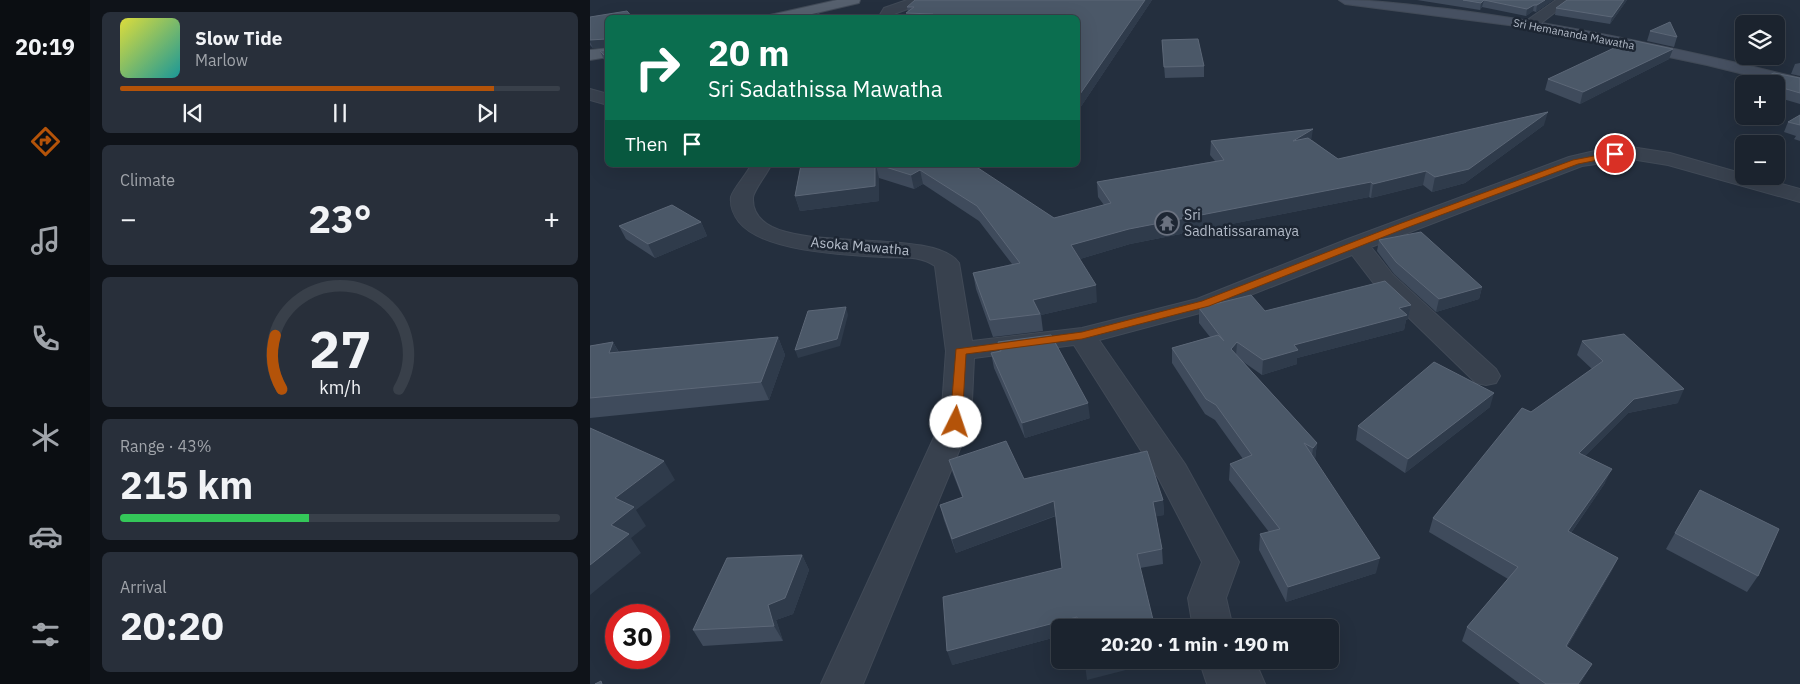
<!DOCTYPE html>
<meta charset="utf-8">
<style>
body{margin:0;font-family:"IBM Plex Sans",sans-serif;background:#282f3a;color:#f1f3f6;height:100vh;display:flex;flex-direction:column;font-size:19px;white-space:nowrap}
*{box-sizing:border-box;margin:0}
p{font-size:16px;color:#a0a4aa}
.icon{flex:none;width:28px;height:28px;fill:none;stroke:currentColor;stroke-width:2;stroke-linecap:round;stroke-linejoin:round}
.map{position:relative;flex:1;overflow:hidden}
.sheet{display:flex;flex-direction:column;gap:12px;padding:12px;background:#0f1319;width:500px}
.sheet>*{flex:none}
.top-card{position:absolute;left:15px;top:15px;width:475px;height:152px;border-radius:8px;box-shadow:0 5px 20px #0002,0 0 0 1px #39404a;background:#0b6e4f;color:#fff;overflow:hidden}
.controls{position:absolute;left:1145px;top:15px;display:grid;gap:10px}
.controls a{display:grid;place-items:center;width:50px;height:50px;border-radius:8px;background:#1b232e;box-shadow:0 5px 20px #0002,0 0 0 1px #39404a;font-size:25px}
.speed{position:absolute;left:15px;top:604px;display:flex;gap:10px;font-size:25px;font-weight:700;text-align:center}
.speed>*{display:grid;place-content:center;width:65px;height:65px;border-radius:50%;background:#1b232e;box-shadow:0 5px 20px #0002,0 0 0 1px #39404a;line-height:1}
.speed .limit{border:8px solid #d22;background:#fff;color:#111}
.pin{position:absolute;display:grid;place-items:center;width:42px;height:42px;color:#fff;margin:-21px;border:2px solid #fff;border-radius:50%;box-shadow:0 1px 5px #0007}
.me{position:absolute;width:55px;margin:-28px;rotate:4deg;stroke-linejoin:round;filter:drop-shadow(0 0 4px #0008)}
.turn{display:flex;align-items:center;gap:18px;height:105px;padding:0 20px;font-size:22px}
.turn .icon{width:65px;height:65px;stroke-width:2.5}
.turn b{display:block;font-size:35px;line-height:42px}
.then{display:flex;align-items:center;height:48px;padding:0 20px;background:#0003;gap:10px;font-size:19px}
.big{font-size:38px;font-weight:700;line-height:1.1}
.sheet .widget{flex:1;display:flex;flex-direction:column;justify-content:center;gap:8px;min-width:0;padding:0 18px;border-radius:8px;background:#282f3a}
.sheet .dial{align-items:center;gap:0}
.dial svg{height:130px;overflow:visible;fill:none;stroke:#39404a;stroke-width:7;stroke-linecap:round;text-anchor:middle}
.dial text{fill:#f1f3f6;stroke:none}
.song{display:flex;align-items:center;gap:15px}
.cover{width:60px;height:60px;border-radius:8px;background:linear-gradient(135deg,hsl(60 70% 55%),hsl(180 70% 35%))}
.played{height:5px;border-radius:2px;background:linear-gradient(90deg,#b45309 85%,#39404a 85%)}
.keys{display:flex;justify-content:space-around;direction:ltr}
.heat{display:flex;justify-content:space-between;align-items:center;font-size:28px;direction:ltr}
.charge{height:8px;border-radius:4px;background:linear-gradient(90deg,#34c759 43%,#39404a 0)}
.trip{position:absolute;left:461px;top:619px;width:288px;height:50px;border-radius:8px;background:#1b232e;box-shadow:0 5px 20px #0002,0 0 0 1px #39404a;font-weight:700;line-height:50px;text-align:center}
main{display:flex;flex:1;min-height:0}
.dock{display:flex;flex-direction:column;width:90px;justify-content:space-around;align-items:center;background:#0b0e12;color:#a0a4aa}
.dock .icon{width:35px;height:35px}
.dock .selected{color:#b45309}
.dock b{font-size:22px;color:#f1f3f6}
.map>svg:first-child{display:block}
.lines{fill:none;stroke-linecap:round;stroke-linejoin:round}
.street-casing{stroke:#414a57;stroke-width:2}
.secondary-casing{stroke:#414a57;stroke-width:2}
.primary-casing{stroke:#414a57;stroke-width:2}
.street{fill:#38414e;fill-rule:evenodd}
.secondary{fill:#465061;fill-rule:evenodd}
.primary{fill:#56606e;fill-rule:evenodd}
.wall{fill:#3f4b5c}
.shaded-wall{fill:#2f3b4b}
.building{fill:#4b5868;stroke:#5c6777}
.route{fill:#b45309;stroke:#753606}
.labels{text-anchor:middle;dominant-baseline:central;stroke-width:5;stroke-linejoin:round;paint-order:stroke}
.far-street-label{font-size:11px;fill:#b4bcc9;stroke:#1d2633}
.poi-label{font-size:14px;fill:#b4bcc9;stroke:#1d2633;text-anchor:start}
.street-label{font-size:14px;fill:#b4bcc9;stroke:#1d2633}
</style>
<main>
<nav class="dock">
<b>20:19</b>
<svg class="icon selected" aria-label="directions" viewBox="0 0 24 24"><path d="M12 3l9 9-9 9-9-9zM9 14v-3h6M13 9l2 2-2 2"/></svg>
<svg class="icon" aria-label="music" viewBox="0 0 24 24"><path d="M9 18V5l10-2v13"/><circle cx="6" cy="18" r="3"/><circle cx="16" cy="16" r="3"/></svg>
<svg class="icon" aria-label="phone" viewBox="0 0 24 24"><path d="M5 4h4l2 5-3 2q2 4 5 5l2-3 5 2v4C11 20 4 13 5 4z"/></svg>
<svg class="icon" aria-label="climate" viewBox="0 0 24 24"><path d="M12 3v18M4 7l16 10M4 17L20 7"/></svg>
<svg class="icon" aria-label="car" viewBox="0 0 24 24"><path d="M5 17H2v-5l4-1 3-4h7l3 4 3 1v5h-3M9 17h6M6 11h13"/><circle cx="7" cy="17" r="2"/><circle cx="17" cy="17" r="2"/></svg>
<svg class="icon" aria-label="filters" viewBox="0 0 24 24"><path d="M4 7h16M4 17h16"/><circle cx="9" cy="7" r="2"/><circle cx="15" cy="17" r="2"/></svg>
</nav>
<section class="sheet">
<div class="widget">
<div class="song"><i class="cover"></i><div><b>Slow Tide</b><p>Marlow</p></div></div>
<div class="played"></div>
<div class="keys"><svg class="icon" aria-label="previous" viewBox="0 0 24 24"><path d="M18 5L8 12l10 7zM5 5v14"/></svg><svg class="icon" aria-label="pause" viewBox="0 0 24 24"><path d="M8 5v14M16 5v14"/></svg><svg class="icon" aria-label="next" viewBox="0 0 24 24"><path d="M6 5l10 7-10 7zM19 5v14"/></svg></div>
</div>
<div class="widget"><p>Climate</p>
<div class="heat"><a>−</a><b class="big">23°</b><a>+</a></div>
</div>
<div class="widget dial"><svg viewBox="0 0 100 80">
<path d="M14 69A42 42 0 1 1 86 69"/>
<path d="M14 69A42 42 0 0 1 10 36" stroke="#b45309"/>
<text x="50" y="56" font-size="32" font-weight="700">27</text>
<text x="50" y="72" font-size="11">km/h</text>
</svg></div>
<div class="widget"><p>Range · 43%</p><b class="big">215 km</b><div class="charge"></div></div>
<div class="widget"><p>Arrival</p><b class="big">20:20</b></div>
</section>
<div class="map">
<svg width="1210" height="684" viewBox="0 0 1210 684">
<rect width="100%" height="100%" fill="#242f3e"/>
<g class="lines">
<g class="street-casing">
<g id="street">
<path d="M 317,0 L 335,0 L 334,3 L 304,14 L 302,18 L 288,18 L 294,8 Z"/>
<path d="M 966,0 L 981,0 L 946,27 L 936,27 L 934,24 L 936,21 Z"/>
<path d="M 216,7 L 235,18 L 217,18 L 209,11 Z"/>
<path d="M 0,89 L 18,94 L 18,105 L 0,100 Z"/>
<path d="M 1041,147 L 1080,153 L 1154,174 L 1154,176 L 1163,176 L 1210,189 L 1210,202 L 1078,165 L 1041,159 L 992,166 L 781,247 L 803,275 L 906,369 L 910,376 L 906,383 L 896,385 L 886,383 L 785,285 L 762,255 L 625,309 L 509,340 L 595,464 L 649,562 L 636,598 L 643,628 L 603,628 L 598,598 L 612,562 L 569,479 L 484,345 L 384,358 L 381,422 L 273,684 L 231,684 L 351,422 L 356,351 L 345,266 C 330,255 311,258 294,257 C 256,255 173,252 149,222 C 143,214 140,207 141,197 C 143,189 157,174 161,165 L 181,165 C 177,174 163,191 163,198 C 160,264 340,221 369,263 L 382,341 L 492,328 L 607,299 L 758,239 L 979,157 L 1009,150 Z"/>
<path d="M 609,660 L 651,660 L 651,663 L 669,670 L 675,684 L 617,684 Z"/>
</g>
</g>
<g class="secondary-casing">
<path id="secondary" d="M 749,0 C 790,0 831,6 873,11 C 986,26 1099,51 1210,78 L 1210,88 L 1117,65 L 941,28 L 755,4 Z"/>
</g>
<g class="primary-casing">
<g id="primary">
<path d="M 247,0 L 270,0 L 269,3 L 205,18 L 178,18 L 180,15 Z"/>
<path d="M 18,48 L 18,57 L 0,60 L 0,50 Z"/>
</g>
</g>
<use href="#street" class="street"/>
<use href="#secondary" class="secondary"/>
<use href="#primary" class="primary"/>
</g>
<g class="wall">
<path d="M 562,0 L 488,111 L 488,18 L 317,18 L 316,13 L 318,12 L 317,7 Z"/>
<path d="M 827,0 L 963,0 L 946,12 L 943,11 L 936,16 L 892,7 L 890,10 Z"/>
<path d="M 1037,0 L 1020,24 L 965,15 L 966,8 Z"/>
<path d="M 0,17 L 18,18 L 18,63 L 14,60 L 10,51 L 16,50 L 16,47 L 3,48 L 0,45 Z"/>
<path d="M 1060,31 L 1087,37 L 1084,47 L 1057,41 Z"/>
<path d="M 572,40 L 614,66 L 614,77 L 575,78 Z"/>
<path d="M 1083,49 L 1079,59 L 990,104 L 955,90 L 958,79 Z"/>
<path d="M 1210,63 L 1210,76 L 1201,74 L 1205,64 Z"/>
<path d="M 1210,78 L 1210,104 L 1186,97 L 1186,84 L 1165,84 L 1167,80 Z"/>
<path d="M 1210,115 L 1210,141 L 1204,139 L 1206,136 L 1194,132 L 1198,122 Z"/>
<path d="M 954,125 L 875,183 L 842,192 L 833,185 L 781,198 L 779,197 L 540,244 L 490,259 L 507,302 L 451,315 L 453,331 L 403,337 L 386,289 L 383,273 L 422,264 L 389,221 L 333,184 L 324,189 L 289,178 L 289,201 L 210,211 L 205,196 L 211,165 L 381,165 L 464,218 L 514,205 L 508,197 L 507,182 L 625,161 L 620,155 L 621,141 L 722,140 L 748,159 Z"/>
<path d="M 111,222 L 117,236 L 65,258 L 36,239 L 29,226 Z"/>
<path d="M 789,240 L 892,287 L 889,299 L 846,312 L 804,274 L 787,251 Z"/>
<path d="M 821,305 L 818,319 L 816,320 L 814,330 L 707,358 L 707,364 L 672,375 L 652,361 L 727,443 L 725,459 L 786,573 L 696,602 L 669,550 L 670,534 L 679,532 L 639,480 L 640,464 L 653,459 L 625,420 L 615,414 L 582,363 L 582,348 L 620,337 L 609,323 L 609,308 L 675,311 Z"/>
<path d="M 188,337 L 195,355 L 179,400 L 0,418 L 0,346 L 23,342 L 29,352 Z"/>
<path d="M 992,341 L 1088,403 L 1038,413 L 995,456 L 1015,483 L 981,533 L 1028,558 L 1021,572 L 977,647 L 1002,664 L 990,684 L 930,684 L 872,641 L 877,627 L 918,579 L 839,532 L 843,518 L 941,412 L 1002,369 L 987,355 Z"/>
<path d="M 408,342 L 500,418 L 435,438 L 404,368 L 401,353 L 409,351 Z"/>
<path d="M 900,407 L 815,473 L 766,440 L 768,426 Z"/>
<path d="M 359,460 L 434,479 L 573,500 L 574,515 L 566,516 L 572,549 L 573,564 L 550,568 L 470,628 L 470,636 L 362,665 L 472,568 L 466,516 L 366,553 L 354,520 L 350,505 L 372,497 L 363,474 Z"/>
<path d="M 1085,533 L 1168,576 L 1157,592 L 1076,549 Z"/>
<path d="M 212,555 L 219,570 L 203,614 L 186,620 L 193,641 L 113,646 L 103,630 Z"/>
</g>
<g class="shaded-wall">
<path d="M 555,0 L 562,0 L 488,111 L 488,97 Z"/>
<path d="M 894,0 L 892,7 L 890,10 L 891,3 Z"/>
<path d="M 955,0 L 963,0 L 946,12 L 947,5 Z"/>
<path d="M 1034,0 L 1037,0 L 1020,24 L 1022,17 Z"/>
<path d="M 944,5 L 943,11 L 936,16 L 937,9 Z"/>
<path d="M 16,39 L 18,47 L 3,48 L 0,42 L 0,40 Z"/>
<path d="M 1083,49 L 1079,59 L 990,104 L 993,92 Z"/>
<path d="M 958,112 L 954,125 L 875,183 L 842,192 L 845,177 Z"/>
<path d="M 723,129 L 721,142 L 703,141 Z"/>
<path d="M 286,165 L 289,178 L 289,201 L 210,211 L 205,196 Z"/>
<path d="M 330,170 L 333,184 L 324,189 L 321,175 Z"/>
<path d="M 836,171 L 833,185 L 781,198 L 783,184 Z"/>
<path d="M 781,182 L 779,197 L 540,244 L 483,261 L 481,245 L 539,229 Z"/>
<path d="M 111,222 L 117,236 L 65,258 L 58,244 Z"/>
<path d="M 506,285 L 507,302 L 451,315 L 443,300 Z"/>
<path d="M 892,287 L 889,299 L 846,312 L 849,299 Z"/>
<path d="M 821,305 L 818,319 L 816,320 L 814,330 L 707,358 L 707,364 L 672,375 L 673,360 L 704,345 L 809,308 Z"/>
<path d="M 256,307 L 258,315 L 250,346 L 208,358 L 205,350 Z"/>
<path d="M 188,337 L 195,355 L 179,400 L 171,382 Z"/>
<path d="M 23,342 L 33,360 L 19,353 Z"/>
<path d="M 647,342 L 646,357 L 641,349 Z"/>
<path d="M 1094,389 L 1088,403 L 1038,413 L 984,467 L 989,453 L 1044,399 Z"/>
<path d="M 904,393 L 900,407 L 815,473 L 818,459 Z"/>
<path d="M 498,403 L 500,418 L 435,438 L 432,423 Z"/>
<path d="M 727,443 L 725,459 L 721,464 L 723,448 Z"/>
<path d="M 74,461 L 85,480 L 46,510 L 56,526 L 41,538 L 51,553 L 0,595 L 0,565 L 21,525 L 25,498 Z"/>
<path d="M 1022,469 L 1015,483 L 972,546 L 978,531 Z"/>
<path d="M 573,500 L 574,515 L 564,517 L 563,502 Z"/>
<path d="M 464,501 L 467,515 L 366,553 L 362,539 Z"/>
<path d="M 212,555 L 219,570 L 203,614 L 186,620 L 193,641 L 184,626 L 178,605 Z"/>
<path d="M 790,558 L 786,573 L 696,602 L 698,587 Z"/>
<path d="M 1028,558 L 1021,572 L 969,660 L 976,646 Z"/>
<path d="M 487,617 L 488,628 L 470,628 L 470,636 L 362,665 L 357,651 Z"/>
<path d="M 517,660 L 571,660 L 571,661 L 497,680 L 495,665 Z"/>
<path d="M 1002,664 L 990,684 L 988,684 Z"/>
</g>
<g class="building">
<path d="M 325,0 L 555,0 L 488,97 L 488,18 L 338,18 L 343,14 L 316,13 L 324,7 L 317,7 Z"/>
<path d="M 873,0 L 955,0 L 947,5 L 944,5 L 937,9 L 894,0 L 891,3 Z"/>
<path d="M 977,0 L 1034,0 L 1022,17 L 966,8 Z"/>
<path d="M 37,11 L 43,18 L 18,18 L 18,59 L 10,51 L 16,50 L 16,39 L 0,40 L 0,17 Z"/>
<path d="M 1080,22 L 1087,37 L 1060,31 Z"/>
<path d="M 608,39 L 614,66 L 574,67 L 572,40 Z"/>
<path d="M 1041,40 L 1083,49 L 993,92 L 958,79 Z"/>
<path d="M 1184,73 L 1210,78 L 1210,93 L 1186,86 L 1186,84 L 1180,84 L 1167,80 Z"/>
<path d="M 958,112 L 879,169 L 845,177 L 836,171 L 783,184 L 781,182 L 539,229 L 481,245 L 506,285 L 443,300 L 450,314 L 400,320 L 383,273 L 430,263 L 387,206 L 330,170 L 321,175 L 289,165 L 381,165 L 385,166 L 464,218 L 521,203 L 507,182 L 634,160 L 621,141 L 723,129 L 703,141 L 718,138 L 748,159 Z"/>
<path d="M 1210,115 L 1210,125 L 1198,122 Z"/>
<path d="M 211,165 L 285,165 L 285,186 L 205,196 Z"/>
<path d="M 82,205 L 111,222 L 58,244 L 29,226 Z"/>
<path d="M 831,232 L 892,287 L 849,299 L 806,262 L 789,240 Z"/>
<path d="M 795,281 L 821,305 L 809,308 L 817,315 L 704,345 L 708,350 L 673,360 L 647,342 L 641,349 L 727,443 L 723,448 L 714,443 L 790,558 L 698,587 L 670,534 L 690,529 L 640,464 L 662,455 L 626,405 L 616,399 L 582,348 L 628,335 L 634,341 L 609,308 L 661,295 L 675,311 Z"/>
<path d="M 256,307 L 247,339 L 205,350 L 218,311 Z"/>
<path d="M 1034,334 L 1094,389 L 1044,399 L 989,453 L 1022,469 L 978,531 L 1028,558 L 976,646 L 1002,664 L 988,684 L 956,684 L 877,627 L 928,567 L 843,518 L 932,408 L 941,412 L 1013,361 L 992,341 Z"/>
<path d="M 461,335 L 498,403 L 432,423 L 401,353 L 411,351 L 408,342 Z"/>
<path d="M 188,337 L 171,382 L 0,398 L 0,346 L 23,342 L 19,353 Z"/>
<path d="M 844,362 L 904,393 L 818,459 L 768,426 Z"/>
<path d="M 0,428 L 74,461 L 25,498 L 44,507 L 21,525 L 39,534 L 0,565 Z"/>
<path d="M 416,441 L 434,479 L 557,451 L 573,500 L 563,502 L 572,549 L 547,554 L 565,628 L 489,628 L 487,617 L 357,651 L 353,597 L 472,568 L 464,501 L 362,539 L 350,505 L 373,497 L 359,460 Z"/>
<path d="M 1110,490 L 1189,529 L 1168,576 L 1085,533 Z"/>
<path d="M 212,555 L 195,598 L 178,605 L 184,626 L 103,630 L 137,558 Z"/>
<path d="M 494,660 L 517,660 L 495,665 Z"/>
<path d="M 11,681 L 12,684 L 5,684 Z"/>
</g>
<path class="route" d="M 1025,152 L 1028,153 L 1028,156 L 988,164 L 816,228 L 619,306 L 492,339 L 376,354 L 372,422 L 371,425 L 361,425 L 360,422 L 366,349 L 492,332 L 612,301 L 809,224 L 983,160 Z"/>
<defs>
<g id="temple-ring" transform="scale(1.25)"><circle r="9.5" fill="#1d2633" stroke="#6b7280" stroke-width="1.5"/><path d="M0-6L5-2H3V0L6.5 2.5H4V6H1.5V3h-3V6H-4V2.5H-6.5L-3 0V-2H-5Z" fill="#6b7280"/></g>
</defs>
<g fill-rule="evenodd">
<use href="#temple-ring" x="577" y="223"/>
</g>
<g class="labels">
<g class="far-street-label">
<text transform="translate(984 34) rotate(11)">Sri Hemananda Mawatha</text>
</g>
<g class="poi-label">
<text x="594" y="215">Sri<tspan x="594" dy="16">Sadhatissaramaya</tspan></text>
</g>
<g class="street-label">
<text transform="translate(270 246) rotate(5)">Asoka Mawatha</text>
</g>
</g>
</svg>
<div class="controls">
<a><svg class="icon" aria-label="layers" viewBox="0 0 24 24"><path d="M12 4l9 5-9 5-9-5zM3 14l9 5 9-5"/></svg></a>
<a>+</a>
<a>−</a>
</div>
<div class="speed"><div class="limit">30</div></div>
<div class="pin" style="left:1025px;top:154px;background:#d93025"><svg class="icon" aria-label="arrive" viewBox="0 0 24 24"><path d="M6 21V4h12l-3 4 3 4H6"/></svg></div>
<svg class="me" style="left:366px;top:422px" viewBox="-20 -20 40 40"><circle r="19" fill="#fff"/><path d="M0-13L10 11 0 6-10 11z" fill="#b45309"/></svg>
<div class="trip">20:20 · 1 min · 190 m</div>
<div class="top-card">
<div class="turn"><svg class="icon" aria-label="right" viewBox="0 0 24 24"><path d="M7 20v-9h11M14 6l5 5-5 5"/></svg><div><b>20 m</b>Sri Sadathissa Mawatha</div></div>
<div class="then">Then<svg class="icon" aria-label="arrive" viewBox="0 0 24 24"><path d="M6 21V4h12l-3 4 3 4H6"/></svg></div>
</div>
</div>
</main>
